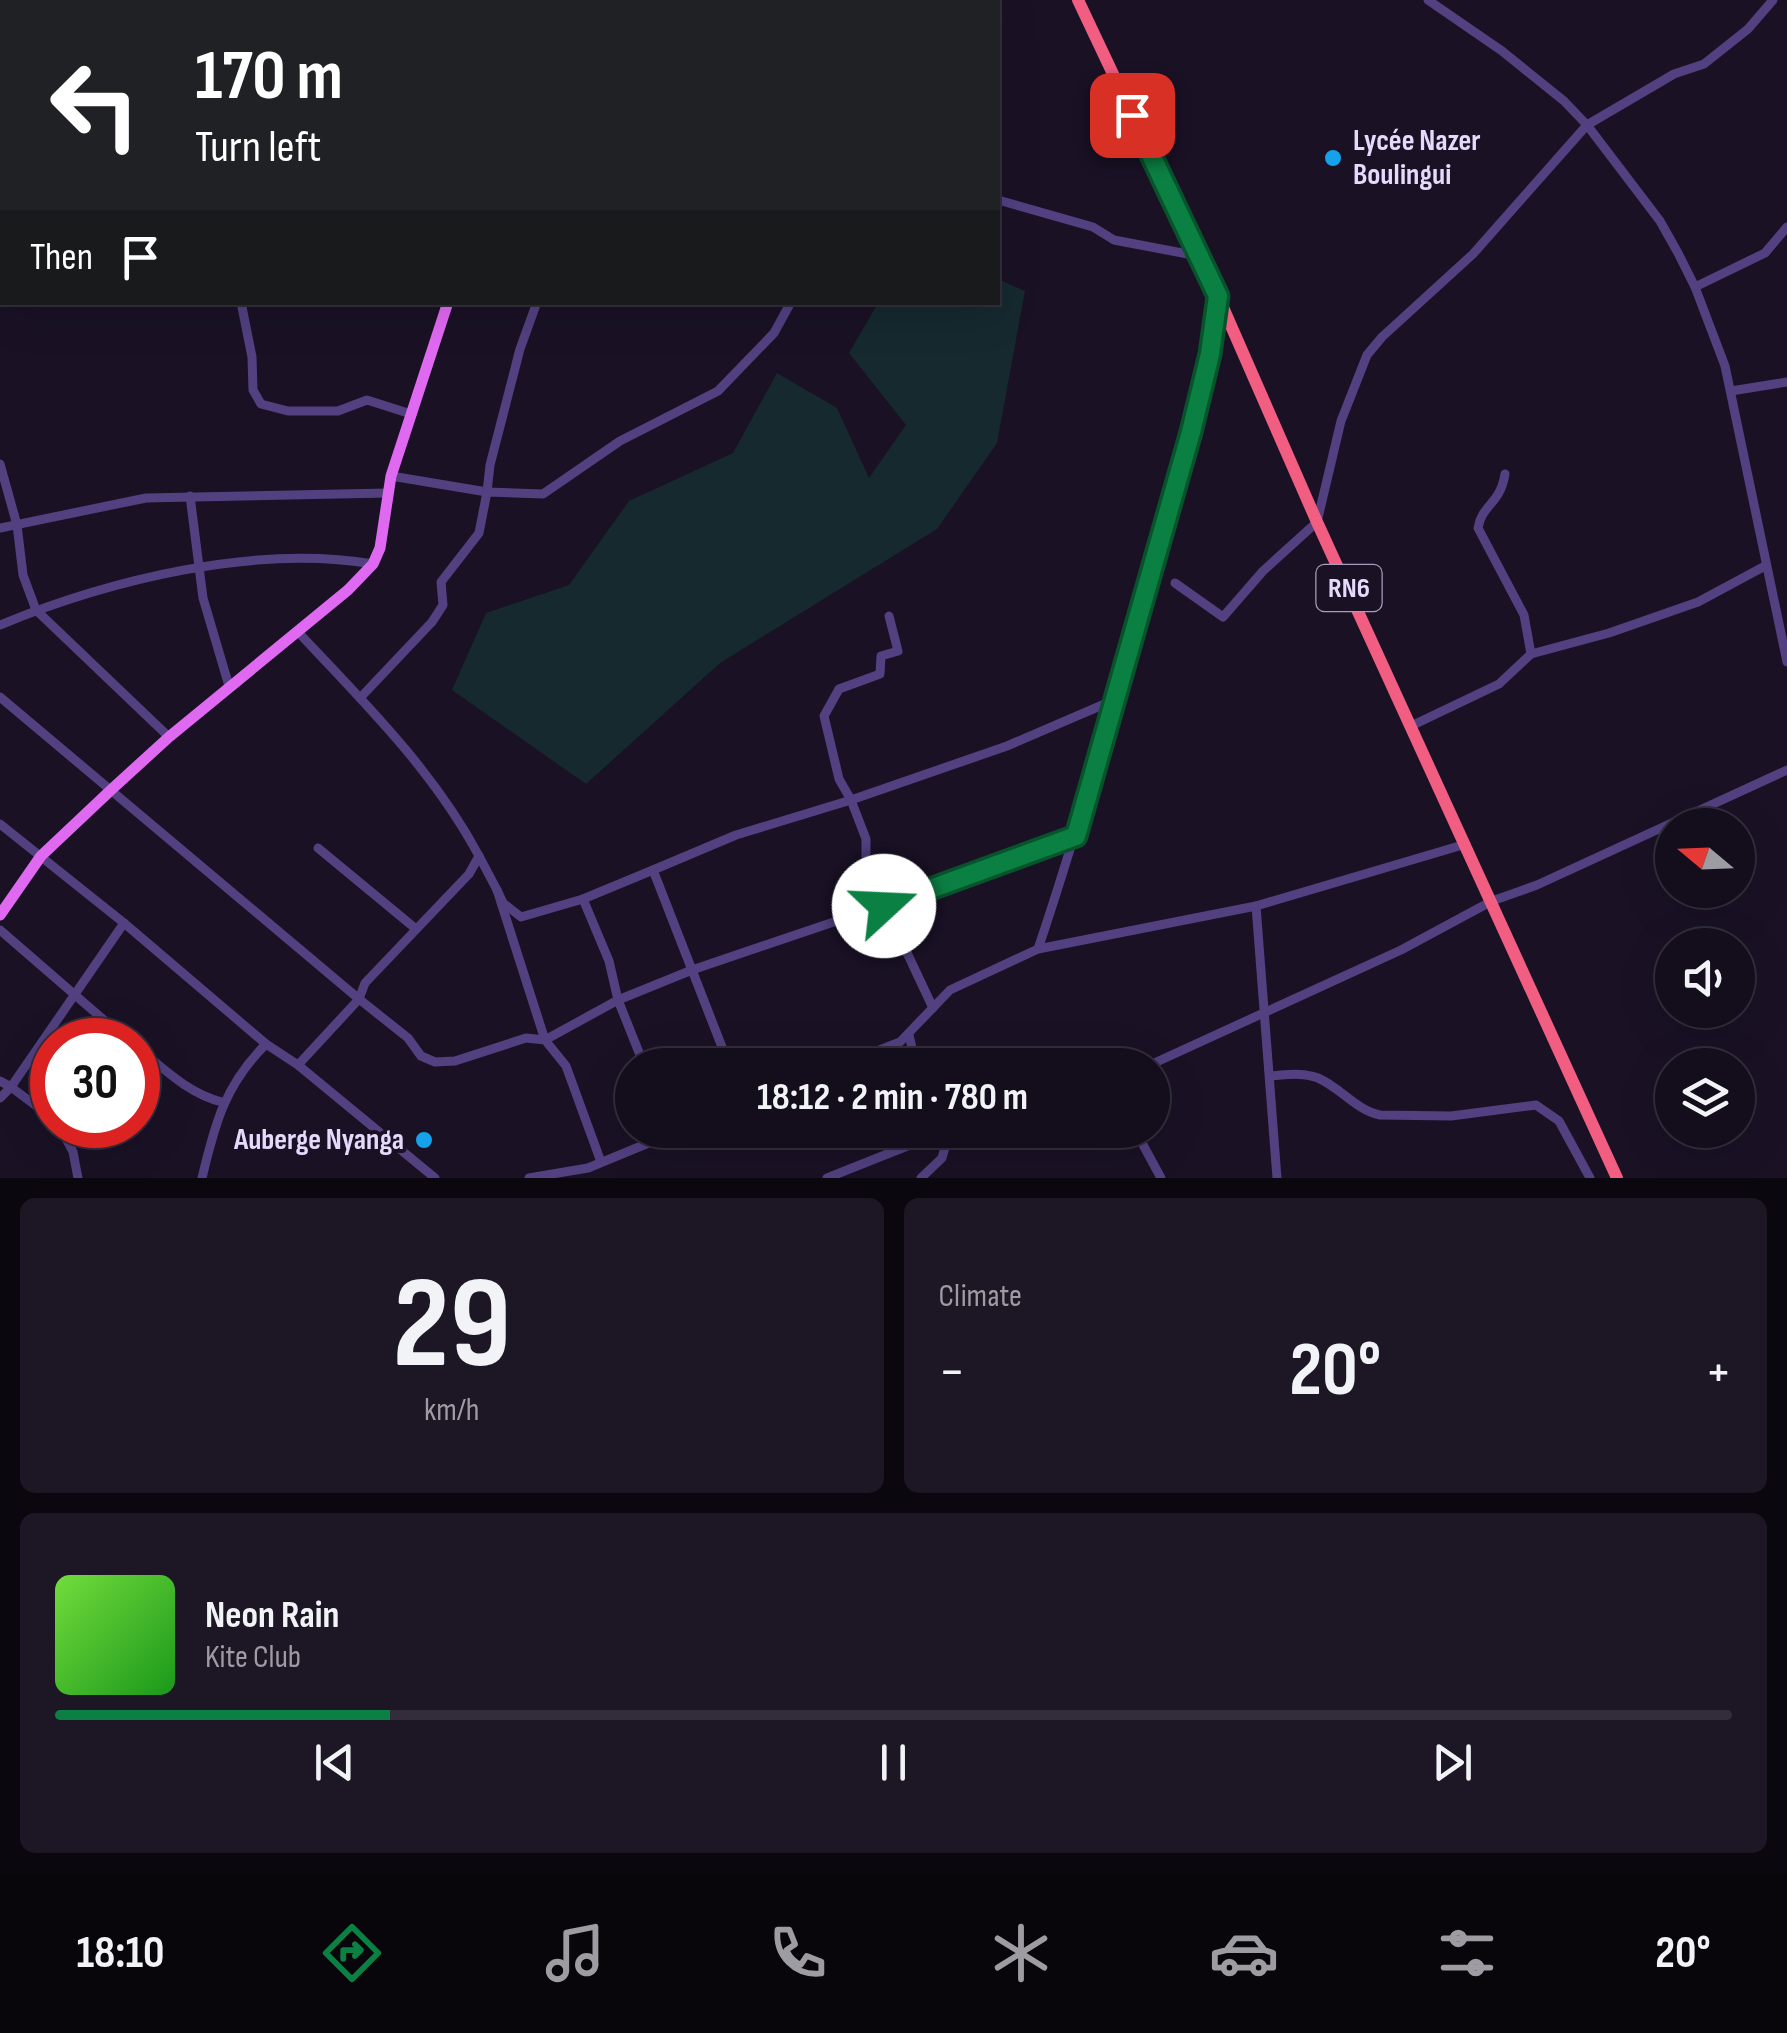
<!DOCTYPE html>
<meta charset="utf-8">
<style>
body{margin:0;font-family:"Sofia Sans Condensed",sans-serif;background:#1d1625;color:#f1f3f6;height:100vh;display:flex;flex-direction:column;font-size:38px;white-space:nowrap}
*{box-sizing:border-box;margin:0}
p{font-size:32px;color:#9d9ca3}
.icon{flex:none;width:55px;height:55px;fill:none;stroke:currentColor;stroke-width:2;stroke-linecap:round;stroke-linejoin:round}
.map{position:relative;height:1178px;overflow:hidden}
.side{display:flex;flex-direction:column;gap:20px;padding:20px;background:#0b070f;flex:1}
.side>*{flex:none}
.guide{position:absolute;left:0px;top:0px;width:1000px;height:305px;box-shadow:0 10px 40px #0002,0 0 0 2px #332d3b;background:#202124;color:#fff;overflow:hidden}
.needle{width:65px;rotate:289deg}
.fabs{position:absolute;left:1655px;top:808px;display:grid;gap:20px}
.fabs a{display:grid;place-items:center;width:100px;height:100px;border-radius:50%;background:#140d1c;box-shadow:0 10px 40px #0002,0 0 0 2px #332d3b;font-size:50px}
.speed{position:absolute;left:30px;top:1018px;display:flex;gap:20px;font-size:50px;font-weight:700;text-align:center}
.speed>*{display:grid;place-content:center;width:130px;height:130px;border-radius:50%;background:#140d1c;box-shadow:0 10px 40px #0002,0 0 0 2px #332d3b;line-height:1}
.speed .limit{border:15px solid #d22;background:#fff;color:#111}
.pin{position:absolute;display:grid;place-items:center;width:85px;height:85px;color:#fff;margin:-42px;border-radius:20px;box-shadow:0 5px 15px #0006}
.me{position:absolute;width:110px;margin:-55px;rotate:70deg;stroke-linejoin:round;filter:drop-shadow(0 0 8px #0008)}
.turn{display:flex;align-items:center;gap:35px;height:210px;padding:0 30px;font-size:45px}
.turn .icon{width:130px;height:130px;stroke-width:2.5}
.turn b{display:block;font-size:70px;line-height:85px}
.then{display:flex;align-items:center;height:95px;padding:0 30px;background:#0003;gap:20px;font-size:38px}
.big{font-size:75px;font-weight:700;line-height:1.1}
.side .tile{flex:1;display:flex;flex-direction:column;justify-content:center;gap:15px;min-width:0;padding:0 35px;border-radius:15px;background:#1d1625}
.side .dial{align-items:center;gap:0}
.dial b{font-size:130px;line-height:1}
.song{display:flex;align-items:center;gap:30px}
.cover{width:120px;height:120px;border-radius:15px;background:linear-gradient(135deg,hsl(100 70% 55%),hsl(120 70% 35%))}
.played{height:10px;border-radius:5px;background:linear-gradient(90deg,#0b8043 20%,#332d3b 20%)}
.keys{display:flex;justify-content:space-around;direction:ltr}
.heat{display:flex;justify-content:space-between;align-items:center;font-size:55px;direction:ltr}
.side .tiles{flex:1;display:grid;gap:20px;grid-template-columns:1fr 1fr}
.tile:last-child{grid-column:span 2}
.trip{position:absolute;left:615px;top:1048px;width:555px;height:100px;border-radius:50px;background:#140d1c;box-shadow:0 10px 40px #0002,0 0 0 2px #332d3b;font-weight:700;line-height:100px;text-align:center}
.menu{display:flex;height:160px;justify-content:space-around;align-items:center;background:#08050b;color:#9d9ca3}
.menu .icon{width:70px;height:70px}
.menu .current{color:#0b8043}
.menu b{font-size:45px;color:#f1f3f6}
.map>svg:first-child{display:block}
.green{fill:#15292f}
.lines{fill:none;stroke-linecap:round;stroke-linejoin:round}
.minor{stroke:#524080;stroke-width:9}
.major{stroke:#e069f2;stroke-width:11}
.highway{stroke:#f15e81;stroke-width:12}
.route-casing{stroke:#07532c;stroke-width:25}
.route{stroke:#0b8043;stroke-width:18}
.poi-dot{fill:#15a2eb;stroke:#1a1125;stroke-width:4}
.labels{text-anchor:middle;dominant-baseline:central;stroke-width:8;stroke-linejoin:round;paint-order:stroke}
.shield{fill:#1a1125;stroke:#a89dbc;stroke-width:2.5}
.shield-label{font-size:28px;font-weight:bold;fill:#e5d9fc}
.poi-label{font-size:30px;font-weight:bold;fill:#e5d9fc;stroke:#1a1125;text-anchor:start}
</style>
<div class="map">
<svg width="1787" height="1178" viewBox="0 0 1787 1178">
<rect width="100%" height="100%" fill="#1a1125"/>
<g class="green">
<path d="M 0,0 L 59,0 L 2,2 L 0,226 Z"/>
<path d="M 998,279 L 1025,291 L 997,443 L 937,529 L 720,663 L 586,784 L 452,690 L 486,613 L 569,585 L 629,501 L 733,453 L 777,373 L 837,408 L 869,478 L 906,425 L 849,353 L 878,303 L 998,302 Z"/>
</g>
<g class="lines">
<g class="minor">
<path d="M 1428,0 L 1502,51 L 1564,101 L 1587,125 L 1660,221 L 1678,253 L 1695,287 L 1725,366 L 1787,662"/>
<path d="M 699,2 L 704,0"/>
<path d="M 928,2 L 932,0"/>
<path d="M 998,200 L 1093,227 L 1114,240 L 1198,256"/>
<path d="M 1695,287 L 1765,253 L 1787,227"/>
<path d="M 241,302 L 252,357 L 253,390 L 261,404 L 288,411 L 338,411 L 367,400 L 411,414"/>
<path d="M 1731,391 L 1787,382"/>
<path d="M 0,464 L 17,525 L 23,575 L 36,610 L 169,737"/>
<path d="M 1505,474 C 1500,505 1482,504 1478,528 L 1524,615 L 1531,654"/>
<path d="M 391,476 L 487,492 L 490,465 L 520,349 L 537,302"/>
<path d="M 190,496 L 203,598 L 229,686"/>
<path d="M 0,528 L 146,498 L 388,493"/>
<path d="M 1175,583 L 1223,617 L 1263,571 L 1317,522 L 1341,421 L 1367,355 L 1382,337 L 1473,254 L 1587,125 L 1674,74 L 1704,64 L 1748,29 L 1773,0"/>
<path d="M 889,616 L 898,651 L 881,656 L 880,674 L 839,689 L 824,716 L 839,779 L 851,800 L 1007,746 L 1114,700"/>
<path d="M 0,625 C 109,580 255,544 373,564"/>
<path d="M 297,631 C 363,701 433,770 479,856 L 469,874 L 365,983 L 359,999 L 298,1065"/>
<path d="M 0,697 L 359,999 L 408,1038 L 421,1056 L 435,1062 L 455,1061 L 526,1038 L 545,1040 L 566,1066 L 601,1162"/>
<path d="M 360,698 L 432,622 L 443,605 L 441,582 L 479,533 L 487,492 L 543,494 L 620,441 L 718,391 L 774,333 L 791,302"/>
<path d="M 1411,726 L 1499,684 L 1531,654 L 1609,633 L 1698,602 L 1765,566"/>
<path d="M 0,824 L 124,923 L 266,1044 L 298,1065 L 435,1178"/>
<path d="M 318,848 L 416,929"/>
<path d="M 479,856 L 497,890 L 545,1040 L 618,1000 L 609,961 L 583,899"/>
<path d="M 653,870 L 736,835 L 851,800 L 866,839 L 866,869 L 885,906 L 1076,836"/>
<path d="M 497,890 L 503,903 L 521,917 L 583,899 L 653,870 L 692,970 L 618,1000 L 644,1065"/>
<path d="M 1256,906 L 1277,1178"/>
<path d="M 0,930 L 127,1040"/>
<path d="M 1038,949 C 1080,824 1115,697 1150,570 C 1175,479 1205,391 1217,297"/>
<path d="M 909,1035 L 916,1065"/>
<path d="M 138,1048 C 164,1069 189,1094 222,1102"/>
<path d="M 729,1065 L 692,970 L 869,910 L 885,906 L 933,1008"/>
<path d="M 841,1065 L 900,1042 L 950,990 L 1038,949 L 1256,906 L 1466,844"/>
<path d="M 1150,1065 L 1401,950 L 1492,901 L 1537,885 L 1787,770"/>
<path d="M 1270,1076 C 1286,1075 1303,1072 1318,1078 C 1341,1088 1356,1110 1380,1115 L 1451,1116 L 1536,1105 L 1559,1121 L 1590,1178"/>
<path d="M 0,1081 L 11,1087 L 124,923"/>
<path d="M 0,1098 L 11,1087 L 52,1118"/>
<path d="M 59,1125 L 73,1152 L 78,1178"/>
<path d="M 1135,1130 L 1161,1178"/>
<path d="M 202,1178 C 215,1123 225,1085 266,1044"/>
<path d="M 529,1178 L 588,1168 L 680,1130"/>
<path d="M 827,1178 L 915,1143 L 959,1130"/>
<path d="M 921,1178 L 942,1158 L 949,1133"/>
</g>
<g class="major">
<path d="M 514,0 L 514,2"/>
<path d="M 0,915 L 41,856 L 112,789 L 169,737 L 348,590 L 373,564 L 380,548 L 391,476 L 448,302"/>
</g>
<path class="highway" d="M 1078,0 L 1218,296 L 1317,522 L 1617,1178"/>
</g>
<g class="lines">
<g class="route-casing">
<path id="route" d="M 884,906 L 1076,836 L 1191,432 L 1210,354 L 1218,296 L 1132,115"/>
</g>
<use href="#route" class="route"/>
</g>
<g class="poi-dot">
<circle cx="1333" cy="158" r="10"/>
<circle cx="424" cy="1140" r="10"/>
</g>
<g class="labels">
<rect class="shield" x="1316.5" y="565" width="65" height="46" rx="8"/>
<g class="shield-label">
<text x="1349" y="588">RN6</text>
</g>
<g class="poi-label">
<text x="1353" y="141">Lycée Nazer<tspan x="1353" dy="34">Boulingui</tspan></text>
<text x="404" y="1140" text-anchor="end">Auberge Nyanga</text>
</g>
</g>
</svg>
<div class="fabs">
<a><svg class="needle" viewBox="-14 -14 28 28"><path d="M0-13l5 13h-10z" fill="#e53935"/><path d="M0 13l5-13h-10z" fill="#9d9ca3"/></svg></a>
<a><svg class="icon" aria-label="sound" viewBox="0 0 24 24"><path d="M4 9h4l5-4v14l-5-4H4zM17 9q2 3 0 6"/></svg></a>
<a><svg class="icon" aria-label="layers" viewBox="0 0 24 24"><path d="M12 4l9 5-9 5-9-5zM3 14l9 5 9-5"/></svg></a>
</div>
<div class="speed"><div class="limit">30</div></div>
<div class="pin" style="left:1132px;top:115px;background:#d93025"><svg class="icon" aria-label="arrive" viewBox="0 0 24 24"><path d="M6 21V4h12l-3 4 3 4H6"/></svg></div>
<svg class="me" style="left:884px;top:906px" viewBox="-20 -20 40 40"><circle r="19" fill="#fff"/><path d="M0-13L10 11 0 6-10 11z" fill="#0b8043"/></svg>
<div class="trip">18:12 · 2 min · 780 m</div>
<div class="guide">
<div class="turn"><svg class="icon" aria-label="left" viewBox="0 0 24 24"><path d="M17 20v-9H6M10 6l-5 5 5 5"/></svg><div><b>170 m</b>Turn left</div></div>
<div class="then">Then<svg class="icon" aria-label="arrive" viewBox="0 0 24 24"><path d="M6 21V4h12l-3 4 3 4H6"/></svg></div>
</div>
</div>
<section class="side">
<div class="tiles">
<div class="tile dial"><b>29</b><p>km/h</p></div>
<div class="tile"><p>Climate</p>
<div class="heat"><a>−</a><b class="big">20°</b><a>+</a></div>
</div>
<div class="tile">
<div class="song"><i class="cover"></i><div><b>Neon Rain</b><p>Kite Club</p></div></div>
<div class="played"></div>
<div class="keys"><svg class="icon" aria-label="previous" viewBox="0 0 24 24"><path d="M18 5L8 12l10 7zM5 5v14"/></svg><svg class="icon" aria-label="pause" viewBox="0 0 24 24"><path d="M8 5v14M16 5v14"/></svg><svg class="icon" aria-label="next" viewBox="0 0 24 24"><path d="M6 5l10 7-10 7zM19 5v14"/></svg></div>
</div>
</div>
</section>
<nav class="menu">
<b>18:10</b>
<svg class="icon current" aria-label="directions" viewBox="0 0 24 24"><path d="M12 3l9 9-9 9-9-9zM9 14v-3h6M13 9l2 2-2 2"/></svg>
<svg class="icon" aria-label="music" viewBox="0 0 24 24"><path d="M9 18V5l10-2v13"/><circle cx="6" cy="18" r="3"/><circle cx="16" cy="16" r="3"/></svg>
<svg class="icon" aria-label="phone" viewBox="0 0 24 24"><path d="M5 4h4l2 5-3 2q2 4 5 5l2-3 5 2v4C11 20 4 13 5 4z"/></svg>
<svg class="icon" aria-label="climate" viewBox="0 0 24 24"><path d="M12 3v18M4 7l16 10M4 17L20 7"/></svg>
<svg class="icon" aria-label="car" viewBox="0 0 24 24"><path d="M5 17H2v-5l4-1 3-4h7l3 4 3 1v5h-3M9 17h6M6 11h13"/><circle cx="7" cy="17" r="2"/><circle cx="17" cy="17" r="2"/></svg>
<svg class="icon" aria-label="filters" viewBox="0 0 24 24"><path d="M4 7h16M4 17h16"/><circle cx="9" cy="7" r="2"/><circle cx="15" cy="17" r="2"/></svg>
<b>20°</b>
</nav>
